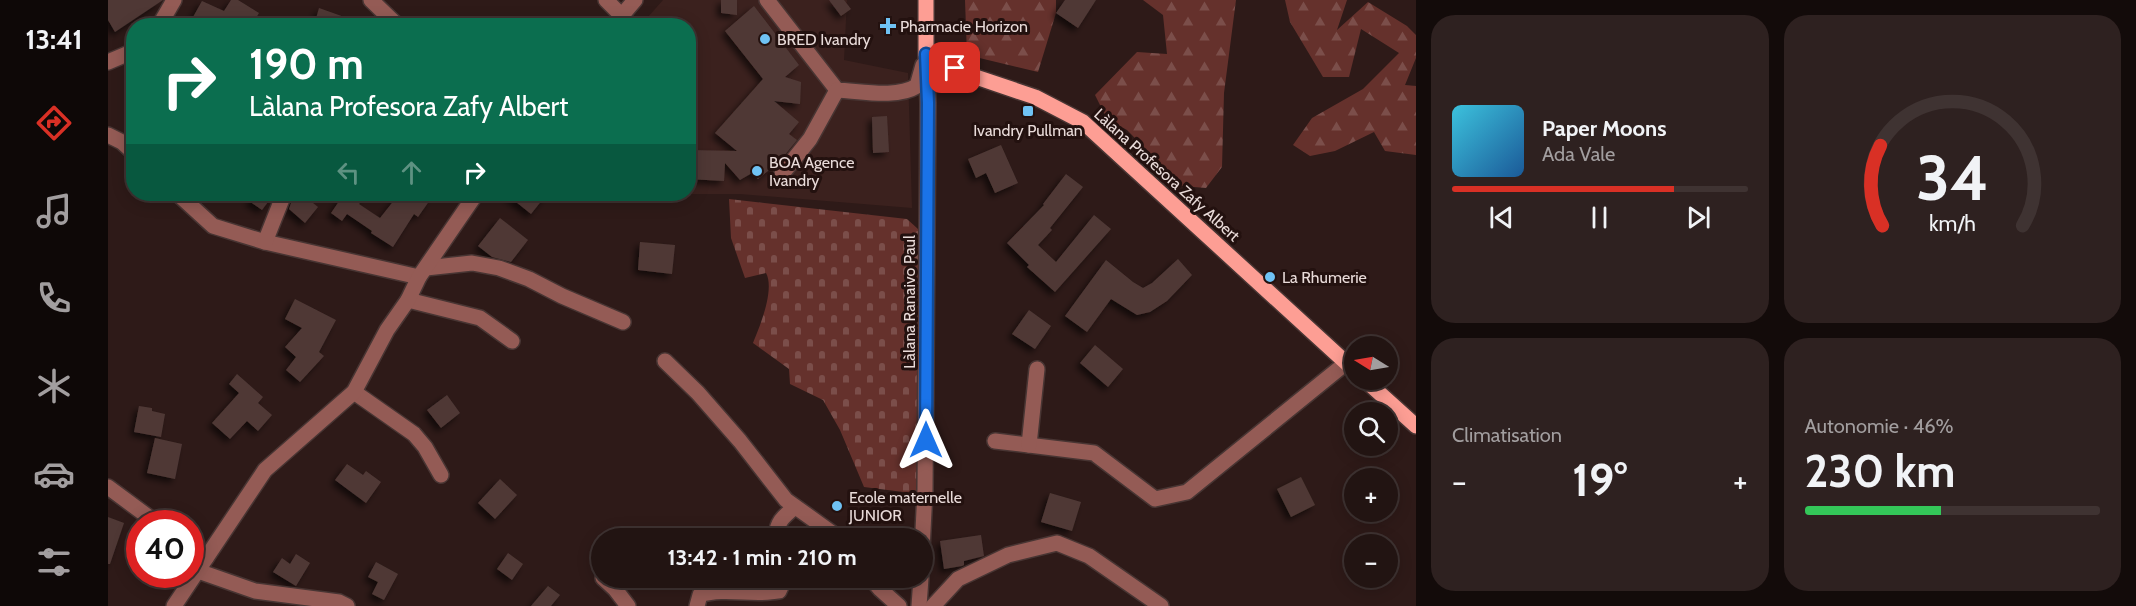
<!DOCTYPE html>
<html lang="fr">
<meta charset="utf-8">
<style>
body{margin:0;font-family:Cabin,sans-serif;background:#2e2120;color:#f1f3f6;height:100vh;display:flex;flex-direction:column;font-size:22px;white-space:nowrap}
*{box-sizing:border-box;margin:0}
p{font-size:20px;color:#a29e9f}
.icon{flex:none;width:33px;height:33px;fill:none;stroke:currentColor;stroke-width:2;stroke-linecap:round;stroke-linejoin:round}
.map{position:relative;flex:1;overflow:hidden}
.side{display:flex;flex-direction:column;gap:15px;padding:15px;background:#130b0a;width:720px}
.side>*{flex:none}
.banner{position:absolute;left:18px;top:18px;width:570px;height:183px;border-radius:24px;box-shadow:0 3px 15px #0003,0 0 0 2px #3f3332;background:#0b6e4f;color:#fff;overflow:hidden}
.needle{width:39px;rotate:281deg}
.tools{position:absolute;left:1236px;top:336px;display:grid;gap:12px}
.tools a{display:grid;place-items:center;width:54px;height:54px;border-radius:50%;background:#221412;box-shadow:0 3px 15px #0003,0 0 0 2px #3f3332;font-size:30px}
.speed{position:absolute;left:18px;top:510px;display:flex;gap:12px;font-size:30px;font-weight:700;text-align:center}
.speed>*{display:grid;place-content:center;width:78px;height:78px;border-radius:50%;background:#221412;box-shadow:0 3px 15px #0003,0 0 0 2px #3f3332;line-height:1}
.speed .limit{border:9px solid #d22;background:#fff;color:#111}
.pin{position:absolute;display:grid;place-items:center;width:51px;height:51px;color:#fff;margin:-26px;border-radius:12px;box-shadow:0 3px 9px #0006}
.me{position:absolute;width:66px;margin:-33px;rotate:0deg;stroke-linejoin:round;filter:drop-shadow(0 0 4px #0008)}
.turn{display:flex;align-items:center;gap:21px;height:126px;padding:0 24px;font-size:27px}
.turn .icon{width:78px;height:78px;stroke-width:2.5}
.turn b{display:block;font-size:42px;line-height:51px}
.lanes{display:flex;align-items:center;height:57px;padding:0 24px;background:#0003;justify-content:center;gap:30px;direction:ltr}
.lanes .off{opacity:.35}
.big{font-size:45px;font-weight:700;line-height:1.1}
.side .card{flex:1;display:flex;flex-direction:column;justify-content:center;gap:9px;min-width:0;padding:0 21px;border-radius:24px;background:#2e2120}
.side .dial{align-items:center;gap:0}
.dial svg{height:156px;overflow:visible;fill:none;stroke:#3f3332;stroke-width:7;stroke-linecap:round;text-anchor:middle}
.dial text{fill:#f1f3f6;stroke:none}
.song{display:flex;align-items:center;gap:18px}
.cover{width:72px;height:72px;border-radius:9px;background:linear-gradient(135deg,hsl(190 70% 55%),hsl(210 70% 35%))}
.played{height:6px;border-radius:3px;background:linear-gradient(90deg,#d93025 75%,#3f3332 75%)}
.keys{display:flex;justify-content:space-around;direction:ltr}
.heat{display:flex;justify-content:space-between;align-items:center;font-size:33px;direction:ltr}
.charge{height:9px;border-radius:4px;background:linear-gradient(90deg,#34c759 46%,#3f3332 0)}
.side .tiles{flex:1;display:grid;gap:15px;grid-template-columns:repeat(2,1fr)}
.trip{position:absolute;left:483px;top:528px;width:342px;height:60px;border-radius:30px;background:#221412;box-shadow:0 3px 15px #0003,0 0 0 2px #3f3332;font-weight:700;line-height:60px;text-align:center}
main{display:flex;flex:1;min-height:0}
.tab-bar{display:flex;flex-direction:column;width:108px;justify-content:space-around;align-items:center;background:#0e0807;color:#a29e9f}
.tab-bar .icon{width:42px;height:42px}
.tab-bar .selected{color:#d93025}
.tab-bar b{font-size:27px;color:#f1f3f6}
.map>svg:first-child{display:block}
.built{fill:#3b211e}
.forest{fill:url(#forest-firs)}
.cemetery{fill:url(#cemetery-stones)}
.water{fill:url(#water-ripples)}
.building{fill:#4f3936;filter:url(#shadow)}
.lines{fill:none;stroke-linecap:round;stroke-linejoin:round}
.minor-casing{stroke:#483533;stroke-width:18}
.major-casing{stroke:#483533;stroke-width:18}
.minor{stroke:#945b55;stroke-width:15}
.major{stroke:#fd9e94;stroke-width:15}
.route-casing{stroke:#114b97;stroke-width:15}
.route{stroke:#1a73e8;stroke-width:10}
.poi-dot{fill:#6fc2f4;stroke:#23110f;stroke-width:2}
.labels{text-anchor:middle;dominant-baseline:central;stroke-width:6;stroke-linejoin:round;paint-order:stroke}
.poi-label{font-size:16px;fill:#e9dbd9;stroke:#23110f;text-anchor:start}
.street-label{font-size:16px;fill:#e9dbd9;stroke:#23110f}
</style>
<main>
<nav class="tab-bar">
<b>13:41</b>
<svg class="icon selected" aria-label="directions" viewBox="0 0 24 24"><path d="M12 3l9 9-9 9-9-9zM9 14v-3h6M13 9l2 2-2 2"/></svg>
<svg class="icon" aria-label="music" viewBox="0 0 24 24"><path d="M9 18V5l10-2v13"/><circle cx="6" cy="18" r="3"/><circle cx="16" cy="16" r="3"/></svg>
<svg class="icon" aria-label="phone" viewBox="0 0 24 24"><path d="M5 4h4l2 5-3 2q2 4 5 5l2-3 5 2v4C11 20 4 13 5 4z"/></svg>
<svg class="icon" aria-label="climate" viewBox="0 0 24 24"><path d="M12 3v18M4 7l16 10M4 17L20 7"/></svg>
<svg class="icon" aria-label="car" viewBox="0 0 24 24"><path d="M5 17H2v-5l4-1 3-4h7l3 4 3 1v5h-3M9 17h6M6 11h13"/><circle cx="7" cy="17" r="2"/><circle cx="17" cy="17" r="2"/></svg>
<svg class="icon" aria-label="filters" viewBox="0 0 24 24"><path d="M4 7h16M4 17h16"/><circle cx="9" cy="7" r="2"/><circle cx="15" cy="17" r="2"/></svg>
</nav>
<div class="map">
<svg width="1308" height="606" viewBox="0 0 1308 606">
<defs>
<pattern id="forest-firs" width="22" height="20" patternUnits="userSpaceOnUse" patternTransform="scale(1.5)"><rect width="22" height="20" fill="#65312c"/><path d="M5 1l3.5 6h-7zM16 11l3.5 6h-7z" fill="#7b4e4a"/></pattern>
<pattern id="cemetery-stones" width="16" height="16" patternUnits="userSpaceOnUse" patternTransform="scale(1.5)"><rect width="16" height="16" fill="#65312c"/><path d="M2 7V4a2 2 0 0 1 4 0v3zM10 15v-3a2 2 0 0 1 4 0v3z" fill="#7b4e4a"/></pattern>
<pattern id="water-ripples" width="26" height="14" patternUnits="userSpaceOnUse" patternTransform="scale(1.5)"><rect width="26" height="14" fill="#8d3e37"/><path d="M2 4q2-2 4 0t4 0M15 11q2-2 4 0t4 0" fill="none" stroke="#9d5953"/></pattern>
<filter id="shadow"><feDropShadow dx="-4" dy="4" stdDeviation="3" flood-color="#0009"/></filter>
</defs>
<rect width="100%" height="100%" fill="#2e1a18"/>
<path class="built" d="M 555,0 L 739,0 L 736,60 L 800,73 L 804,208 L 632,194 L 557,194 L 580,194 L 580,26 L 532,26 Z"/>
<g class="forest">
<path d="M 857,0 L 948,0 L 948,13 L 930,72 L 859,55 Z"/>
<path d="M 1035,0 L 1128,0 L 1116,93 L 1114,167 L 1098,188 L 1074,186 L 1019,130 L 999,119 L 987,95 L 1029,52 L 1059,54 L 1055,15 Z"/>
<path d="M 1177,0 L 1239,0 L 1229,30 L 1260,2 L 1299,26 L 1308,35 L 1308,58 L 1297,85 L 1308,86 L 1308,155 L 1277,151 L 1266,132 L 1227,151 L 1202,156 L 1185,145 L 1204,118 L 1255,89 L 1291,53 L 1253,29 L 1241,77 L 1215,77 L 1182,22 Z"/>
</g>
<path class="cemetery" d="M 621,199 L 799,219 L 810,229 L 815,264 L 811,494 L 756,487 L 732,430 L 715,400 L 682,384 L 681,369 L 645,343 C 652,326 667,289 658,273 L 637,278 L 623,238 Z"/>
<path class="water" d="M 581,71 L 586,76 L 586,84 L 590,88 L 586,93 L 586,101 L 582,103 L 580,102 Z"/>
<g class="building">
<path d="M 0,0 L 55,0 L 7,32 L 0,20 Z"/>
<path d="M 123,0 L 130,0 L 151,13 L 143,26 L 80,26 L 94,1 L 116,11 Z"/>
<path d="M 613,0 L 629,0 L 629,15 L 613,13 Z"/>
<path d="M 721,0 L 736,0 L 743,9 L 733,16 Z"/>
<path d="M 957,0 L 988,0 L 970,28 L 948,13 Z"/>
<path d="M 646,6 L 691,65 L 677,77 L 693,82 L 692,104 L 666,101 L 691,122 L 681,134 L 689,140 L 671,162 L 650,179 L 644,173 L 632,180 L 617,163 L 616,181 L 580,179 L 580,150 L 629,151 L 607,133 L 655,79 L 617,31 Z"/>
<path d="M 211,8 L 256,24 L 256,26 L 206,26 Z"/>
<path d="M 779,116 L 781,152 L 765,153 L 764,117 Z"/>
<path d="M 893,145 L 910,183 L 887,193 L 878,173 L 868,178 L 860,159 Z"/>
<path d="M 958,174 L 975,187 L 942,228 L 944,230 L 930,245 L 948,262 L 986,215 L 1003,229 L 947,292 L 919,267 L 921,265 L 899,243 L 936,205 L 935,204 Z"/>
<path d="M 147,194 L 166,194 L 154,210 L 141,201 Z"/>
<path d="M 186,194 L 194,194 L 210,207 L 197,223 L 181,209 Z"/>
<path d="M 236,194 L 250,194 L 256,198 L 251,204 L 272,218 L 291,194 L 313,194 L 322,200 L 310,217 L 306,214 L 285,247 L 263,233 L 264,231 L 239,214 L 234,221 L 223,213 Z"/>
<path d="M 398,194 L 439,194 L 423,214 Z"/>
<path d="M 392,218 L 420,240 L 403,262 L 384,257 L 370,246 Z"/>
<path d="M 532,242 L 567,245 L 564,274 L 530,270 Z"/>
<path d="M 1070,259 L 1084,275 L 1059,301 L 1042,312 L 1029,315 L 1003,299 L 979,332 L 957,316 L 998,260 L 1025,282 L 1035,288 L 1044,283 Z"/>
<path d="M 187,299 L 228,320 L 211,352 L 216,356 L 192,382 L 178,370 L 188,357 L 177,347 L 194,328 L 177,319 Z"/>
<path d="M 921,310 L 943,326 L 927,349 L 904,334 Z"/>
<path d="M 987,345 L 1015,369 L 1000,387 L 972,363 Z"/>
<path d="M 129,374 L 155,397 L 150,403 L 164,415 L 150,431 L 139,421 L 122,439 L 104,423 L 131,393 L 121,384 Z"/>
<path d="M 339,395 L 352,413 L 333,428 L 319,410 Z"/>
<path d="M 31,406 L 44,408 L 44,411 L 57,414 L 53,437 L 26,432 Z"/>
<path d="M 47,438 L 74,444 L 67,479 L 39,473 Z"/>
<path d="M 239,464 L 255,475 L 258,471 L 273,482 L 258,503 L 227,480 Z"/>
<path d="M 1193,477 L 1207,505 L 1183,517 L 1169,489 Z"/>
<path d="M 392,479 L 409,495 L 387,519 L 370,503 Z"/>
<path d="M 942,493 L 973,502 L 964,531 L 933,522 Z"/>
<path d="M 0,517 L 16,523 L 2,564 L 0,564 Z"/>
<path d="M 873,535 L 876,556 L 856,561 L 856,565 L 854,566 L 836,569 L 832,541 Z"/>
<path d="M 400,553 L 415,564 L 404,580 L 389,569 Z"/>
<path d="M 188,554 L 202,563 L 188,586 L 165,572 L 174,558 L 182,564 Z"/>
<path d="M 268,562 L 290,574 L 276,600 L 264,594 L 270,582 L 260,577 Z"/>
<path d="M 440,586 L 452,595 L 443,606 L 423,606 Z"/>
</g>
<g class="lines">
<g class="minor-casing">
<g id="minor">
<path d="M 263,0 L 290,26"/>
<path d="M 498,0 L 513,15"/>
<path d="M 659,0 L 729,90 C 753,91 788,99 809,86 L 815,65"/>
<path d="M 51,26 L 66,0"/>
<path d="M 505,26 L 527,0"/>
<path d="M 0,62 L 26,51"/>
<path d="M 0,135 L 14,142 L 26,153"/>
<path d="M 674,174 L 702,139 L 729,90"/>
<path d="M 70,194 L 105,226 L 157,242 L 311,277"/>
<path d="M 157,242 L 176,194"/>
<path d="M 318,268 L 364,263 L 391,268 L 421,279 L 454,296 L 515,322"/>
<path d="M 300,300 L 372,318 L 404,341"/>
<path d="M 557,361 L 590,393 L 632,441 L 678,500 L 731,538"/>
<path d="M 246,392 L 306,434 L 317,447 L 333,475"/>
<path d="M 887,441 L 986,453 L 1047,499 L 1079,492 L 1238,363"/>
<path d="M 921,445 L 929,369"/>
<path d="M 0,487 L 50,524"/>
<path d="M 669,538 C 667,523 676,516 687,507"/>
<path d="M 82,547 L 98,558"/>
<path d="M 814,550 L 817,491 L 820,103 L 818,54"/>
<path d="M 90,571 L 147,591 L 231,602 L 239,606"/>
<path d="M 495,578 L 507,589 L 520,606"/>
<path d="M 763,578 L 772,589 L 791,606"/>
<path d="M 66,606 L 157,470 L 246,392 L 279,330 L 300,300 L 311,277 L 368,194"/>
<path d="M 589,606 L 592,595 C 617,587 645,596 671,591 L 677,578"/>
<path d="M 811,606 L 813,578"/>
<path d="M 825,606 L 850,579 L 900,555 L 949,543 L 981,556 L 1053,606"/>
</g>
</g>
<g class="major-casing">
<g id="major">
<path d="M 818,0 L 818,54 L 862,75 L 927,97 L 975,122 L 1246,370"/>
<path d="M 1257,380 L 1308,426"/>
</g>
</g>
<use href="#minor" class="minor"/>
<use href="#major" class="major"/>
</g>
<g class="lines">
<g class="route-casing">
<path id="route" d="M 818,440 L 820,103 L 818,54 L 847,68"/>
</g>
<use href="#route" class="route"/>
</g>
<g class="poi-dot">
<path d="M777 17h6v6h6v6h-6v6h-6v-6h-6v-6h6z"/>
<circle cx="657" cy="39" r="6"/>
<rect x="914" y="105" width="12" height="12" rx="3"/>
<circle cx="649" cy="171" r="6"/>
<circle cx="1162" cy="277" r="6"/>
<circle cx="729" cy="506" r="6"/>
</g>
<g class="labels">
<g class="poi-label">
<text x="792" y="26">Pharmacie Horizon</text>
<text x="669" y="39">BRED Ivandry</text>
<text x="920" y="130" text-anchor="middle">Ivandry Pullman</text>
<text x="661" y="162">BOA Agence<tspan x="661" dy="18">Ivandry</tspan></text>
<text x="1174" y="277">La Rhumerie</text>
<text x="741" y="497">Ecole maternelle<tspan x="741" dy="18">JUNIOR</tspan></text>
</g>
<g class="street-label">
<text transform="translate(1059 175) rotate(42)">Làlana Profesora Zafy Albert</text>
<text transform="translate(801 302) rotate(-90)">Làlana Ranaivo Paul</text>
</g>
</g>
</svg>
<div class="tools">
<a><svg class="needle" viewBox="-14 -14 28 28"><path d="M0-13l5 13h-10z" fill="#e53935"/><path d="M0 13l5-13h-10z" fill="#a29e9f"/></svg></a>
<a><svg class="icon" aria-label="search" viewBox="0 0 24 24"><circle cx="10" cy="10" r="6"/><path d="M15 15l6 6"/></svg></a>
<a>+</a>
<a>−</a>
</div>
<div class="speed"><div class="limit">40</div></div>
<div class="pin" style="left:847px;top:68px;background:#d93025"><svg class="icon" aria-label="arrive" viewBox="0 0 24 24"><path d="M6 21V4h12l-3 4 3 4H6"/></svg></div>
<svg class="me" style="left:818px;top:440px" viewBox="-20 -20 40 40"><path d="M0-17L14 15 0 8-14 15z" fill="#1a73e8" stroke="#fff" stroke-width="4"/></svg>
<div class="trip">13:42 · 1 min · 210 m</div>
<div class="banner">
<div class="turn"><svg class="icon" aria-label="right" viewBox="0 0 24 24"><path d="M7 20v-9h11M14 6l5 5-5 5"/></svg><div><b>190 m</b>Làlana Profesora Zafy Albert</div></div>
<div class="lanes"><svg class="icon off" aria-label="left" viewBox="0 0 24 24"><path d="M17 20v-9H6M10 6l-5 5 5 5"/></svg><svg class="icon off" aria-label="ahead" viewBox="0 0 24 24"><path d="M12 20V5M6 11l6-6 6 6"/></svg><svg class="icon" aria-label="right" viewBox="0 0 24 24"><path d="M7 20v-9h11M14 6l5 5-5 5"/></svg></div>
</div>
</div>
<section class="side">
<div class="tiles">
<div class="card">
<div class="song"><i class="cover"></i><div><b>Paper Moons</b><p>Ada Vale</p></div></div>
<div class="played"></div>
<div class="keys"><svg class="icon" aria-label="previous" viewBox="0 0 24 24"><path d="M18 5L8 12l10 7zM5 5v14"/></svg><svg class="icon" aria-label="pause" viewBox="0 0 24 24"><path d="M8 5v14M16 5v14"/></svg><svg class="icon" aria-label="next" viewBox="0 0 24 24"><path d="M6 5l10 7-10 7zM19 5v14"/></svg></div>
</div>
<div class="card dial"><svg viewBox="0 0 100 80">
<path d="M14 69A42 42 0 1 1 86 69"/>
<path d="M14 69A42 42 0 0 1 13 28" stroke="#d93025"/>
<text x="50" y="56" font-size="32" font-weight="700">34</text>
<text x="50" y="72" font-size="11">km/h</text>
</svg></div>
<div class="card"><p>Climatisation</p>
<div class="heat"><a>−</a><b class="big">19°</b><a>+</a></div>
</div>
<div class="card"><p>Autonomie · 46%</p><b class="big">230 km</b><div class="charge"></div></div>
</div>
</section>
</main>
